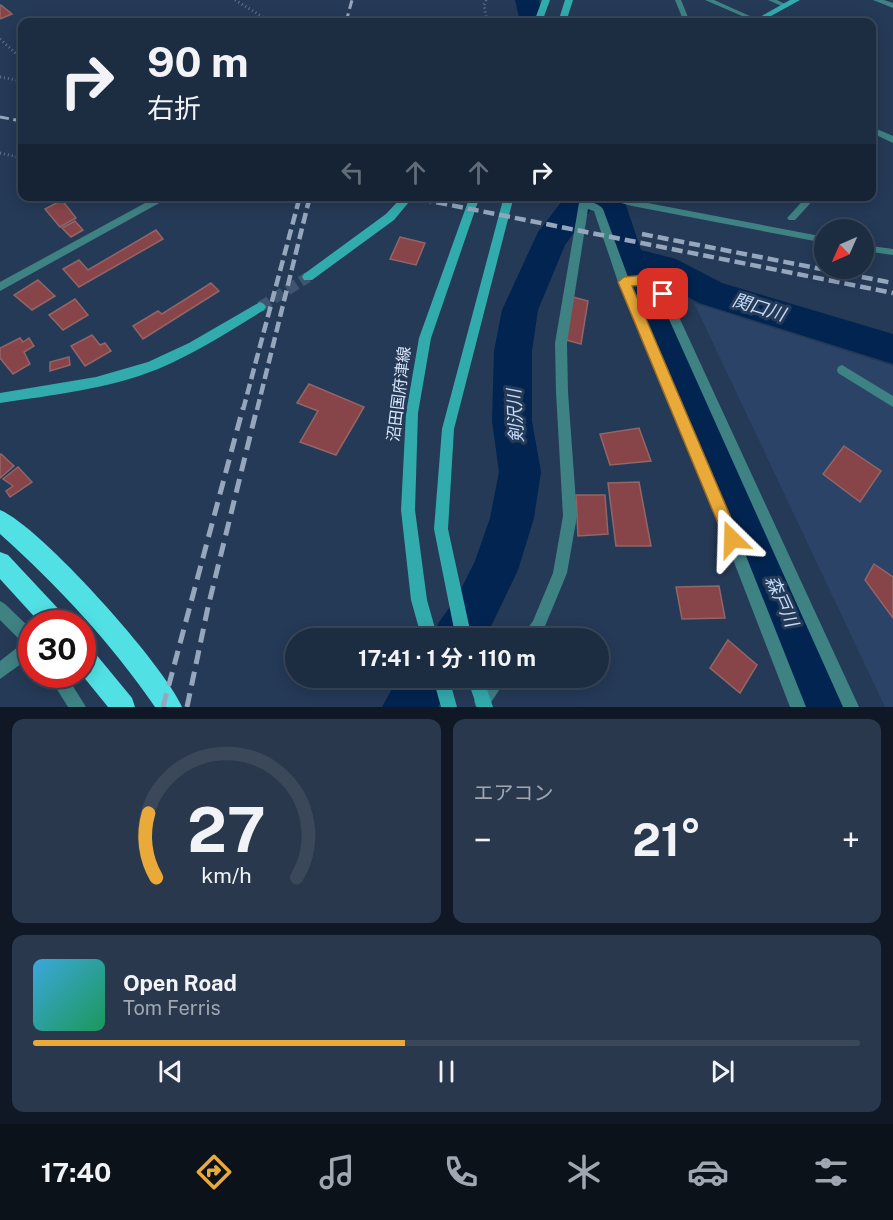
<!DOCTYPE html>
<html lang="ja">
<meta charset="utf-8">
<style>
body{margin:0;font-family:"Public Sans","Noto Sans JP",sans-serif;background:#29384c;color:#f1f3f6;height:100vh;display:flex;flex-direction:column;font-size:22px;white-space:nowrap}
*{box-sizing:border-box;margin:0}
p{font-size:20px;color:#a0a7b1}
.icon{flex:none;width:33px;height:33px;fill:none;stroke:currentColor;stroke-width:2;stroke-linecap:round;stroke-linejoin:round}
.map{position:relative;height:707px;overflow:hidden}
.drawer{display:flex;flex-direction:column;gap:12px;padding:12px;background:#0f1824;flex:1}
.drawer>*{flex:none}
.hud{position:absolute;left:18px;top:18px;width:858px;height:183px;border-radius:12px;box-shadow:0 3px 15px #0003,0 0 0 2px #3a485a;background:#1c2c41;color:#f1f3f6;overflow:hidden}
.needle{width:39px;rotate:225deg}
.tools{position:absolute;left:814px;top:219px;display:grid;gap:12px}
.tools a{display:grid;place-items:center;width:60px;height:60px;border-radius:50%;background:#1c2c41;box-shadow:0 3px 15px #0003,0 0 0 2px #3a485a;font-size:30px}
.speed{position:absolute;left:18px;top:610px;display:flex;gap:12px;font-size:30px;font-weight:700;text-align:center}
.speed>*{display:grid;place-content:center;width:78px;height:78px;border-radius:50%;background:#1c2c41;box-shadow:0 3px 15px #0003,0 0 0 2px #3a485a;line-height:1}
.speed .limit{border:9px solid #d22;background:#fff;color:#111}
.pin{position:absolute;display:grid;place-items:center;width:51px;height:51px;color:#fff;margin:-26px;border-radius:12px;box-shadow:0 3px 9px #0006}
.me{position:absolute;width:66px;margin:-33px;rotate:338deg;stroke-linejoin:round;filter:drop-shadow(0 0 4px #0008)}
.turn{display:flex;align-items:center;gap:21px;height:126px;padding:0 30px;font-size:27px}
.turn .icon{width:78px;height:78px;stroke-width:2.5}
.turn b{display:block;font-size:42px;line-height:51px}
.lanes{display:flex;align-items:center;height:57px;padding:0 30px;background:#0003;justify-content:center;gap:30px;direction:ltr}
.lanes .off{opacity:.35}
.big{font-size:45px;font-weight:700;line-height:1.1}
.drawer .widget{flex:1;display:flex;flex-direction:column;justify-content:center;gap:9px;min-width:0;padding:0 21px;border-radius:12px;background:#29384c}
.drawer .dial{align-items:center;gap:0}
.dial svg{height:156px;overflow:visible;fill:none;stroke:#3a485a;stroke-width:7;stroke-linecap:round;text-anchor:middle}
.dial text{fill:#f1f3f6;stroke:none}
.song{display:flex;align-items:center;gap:18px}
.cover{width:72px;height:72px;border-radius:9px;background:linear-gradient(135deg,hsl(200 70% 55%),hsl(150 70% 35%))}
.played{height:6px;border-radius:3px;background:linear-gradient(90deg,#eaaa39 45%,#3a485a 45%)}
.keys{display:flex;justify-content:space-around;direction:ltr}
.heat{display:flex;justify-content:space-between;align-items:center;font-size:33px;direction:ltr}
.drawer .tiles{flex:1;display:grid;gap:12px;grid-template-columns:1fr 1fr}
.widget:last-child{grid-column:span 2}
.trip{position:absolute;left:285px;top:628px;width:324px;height:60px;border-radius:30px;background:#1c2c41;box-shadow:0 3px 15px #0003,0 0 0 2px #3a485a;font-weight:700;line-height:60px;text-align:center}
.tab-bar{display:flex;height:96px;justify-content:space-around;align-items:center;background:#0b121a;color:#a0a7b1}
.tab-bar .icon{width:42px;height:42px}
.tab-bar .current{color:#eaaa39}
.tab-bar b{font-size:27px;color:#f1f3f6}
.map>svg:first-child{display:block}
.built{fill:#2a4367}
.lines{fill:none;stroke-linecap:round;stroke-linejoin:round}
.river{fill:#022451;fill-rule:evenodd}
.building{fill:#884549;stroke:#926566;stroke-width:1.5}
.secondary-tunnel{stroke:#405470;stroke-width:11;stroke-dasharray:11 5;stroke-linecap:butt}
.path{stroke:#62748e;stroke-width:3;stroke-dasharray:1 3;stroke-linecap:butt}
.lane{fill:#3f8284;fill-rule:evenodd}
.street{fill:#3f8284;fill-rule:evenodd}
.secondary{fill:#32abad;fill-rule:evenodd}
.highway{fill:#51e1e4;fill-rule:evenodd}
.rail-far2{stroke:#96a7bd;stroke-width:3;stroke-dasharray:9 4.5;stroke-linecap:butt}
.rail-far1{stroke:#96a7bd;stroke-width:4.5;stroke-dasharray:11 5;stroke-linecap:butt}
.rail{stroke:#96a7bd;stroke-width:5;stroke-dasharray:14 8;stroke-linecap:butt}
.route{fill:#eaaa39;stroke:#986e25;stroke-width:1.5}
.labels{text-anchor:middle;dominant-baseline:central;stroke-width:6;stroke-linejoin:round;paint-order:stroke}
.street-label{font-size:16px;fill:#dbe8fb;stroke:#253a57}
.water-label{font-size:18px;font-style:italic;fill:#c5dbfa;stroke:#253a57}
</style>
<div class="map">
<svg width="893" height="707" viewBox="0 0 893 707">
<rect width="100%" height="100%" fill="#253a57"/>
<path class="built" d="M 694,303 L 893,366 L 893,707 L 885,707 Z"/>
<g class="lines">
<g class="river">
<path d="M 515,0 L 539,0 L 544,22 L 520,22 Z"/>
<path d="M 566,196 L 623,196 L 641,250 L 676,259 L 722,283 L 893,334 L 893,364 L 699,303 L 653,278 L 856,707 L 804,707 L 610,259 L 594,205 L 565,245 L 538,310 L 532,351 L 532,421 L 541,472 L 534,518 L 518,570 L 485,639 L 432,639 L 439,622 L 457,597 L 475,561 L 490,518 L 499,472 L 492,421 L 494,351 L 502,310 L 538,232 Z"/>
<path d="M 398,678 L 453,678 L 438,707 L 382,707 Z"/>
</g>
</g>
<g class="building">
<path d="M 1,5 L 12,14 L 0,19 L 0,6 Z"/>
<path d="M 62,200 L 76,218 L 60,227 L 45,209 Z"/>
<path d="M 75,221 L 83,230 L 71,237 L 62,228 Z"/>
<path d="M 156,230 L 163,239 L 79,287 L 63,269 L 79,260 L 88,270 Z"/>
<path d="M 400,237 L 425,243 L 416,265 L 390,259 Z"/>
<path d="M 38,280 L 55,296 L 32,310 L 14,295 Z"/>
<path d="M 211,283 L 219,291 L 143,339 L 133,326 L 158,311 L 162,314 Z"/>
<path d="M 573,297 L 588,301 L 581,344 L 566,340 Z"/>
<path d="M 75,299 L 88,315 L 63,330 L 49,315 Z"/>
<path d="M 92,335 L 100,345 L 105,343 L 111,351 L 85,366 L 71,346 Z"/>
<path d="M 20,338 L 23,342 L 29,338 L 34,346 L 24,352 L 30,364 L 13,374 L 0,358 L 0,348 Z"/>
<path d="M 69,357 L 70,365 L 50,371 L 50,362 Z"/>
<path d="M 309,384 L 364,407 L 336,455 L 300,442 L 318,411 L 297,403 Z"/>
<path d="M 639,428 L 651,461 L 610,465 L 600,434 Z"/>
<path d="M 844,446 L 881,471 L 860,502 L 823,474 Z"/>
<path d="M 1,454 L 14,466 L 0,478 L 0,455 Z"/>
<path d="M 18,467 L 32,482 L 10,497 L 6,491 L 13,486 L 3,479 Z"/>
<path d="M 639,482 L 651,546 L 616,546 L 608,483 Z"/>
<path d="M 576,495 L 605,495 L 608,534 L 578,536 Z"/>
<path d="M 874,564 L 893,577 L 893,618 L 865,580 Z"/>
<path d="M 719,586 L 725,618 L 682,619 L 676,587 Z"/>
<path d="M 728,640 L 757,665 L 740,693 L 710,668 Z"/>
</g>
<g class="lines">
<path class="secondary-tunnel" d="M 260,307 L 308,277"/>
<g class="path">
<path d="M 235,0 L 271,22"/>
<path d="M 486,0 L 484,5 L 487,22"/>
<path d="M 0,39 L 22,59"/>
<path d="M 0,77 L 22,81"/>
<path d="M 0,153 L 22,158"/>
</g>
<g class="lane">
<path d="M 675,0 L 681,0 L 690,22 L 684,22 Z"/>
<path d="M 705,0 L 714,0 L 761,21 L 756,22 Z"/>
<path d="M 768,0 L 777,0 L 789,6 L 784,7 Z"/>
<path d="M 617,196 L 626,196 L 632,200 L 825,237 L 825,243 L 632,206 L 621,203 Z"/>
<path d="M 807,196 L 817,196 L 795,220 L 789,220 L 787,218 L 789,216 Z"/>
<path d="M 864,245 L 893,249 L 893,255 L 864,251 Z"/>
<path d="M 842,365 L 893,396 L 893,407 L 838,373 L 837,370 L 838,367 Z"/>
</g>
<g class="street">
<path d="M 873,0 L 884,0 L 893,3 L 893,8 Z"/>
<path d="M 872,127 L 893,136 L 893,143 L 872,133 Z"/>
<path d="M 158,196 L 172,196 L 0,291 L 0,282 Z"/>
<path d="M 584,196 C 589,203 599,203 603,209 L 628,277 L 651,277 L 667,291 L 859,707 L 843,707 L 659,297 L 645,284 L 631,286 L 731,518 L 806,707 L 790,707 L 717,518 L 618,282 L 594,211 L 588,209 L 567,343 L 568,392 L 577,516 L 567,573 L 543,631 L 538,639 L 520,639 L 533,621 L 553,573 L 563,516 L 556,392 L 555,343 L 579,203 L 576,199 L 577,197 Z"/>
<path d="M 0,601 L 5,604 L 32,630 L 32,656 L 0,679 L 0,661 L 23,643 L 0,620 Z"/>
<path d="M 48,675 L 66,675 L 86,707 L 68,707 Z"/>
<path d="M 489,678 L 507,678 L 488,707 L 476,707 L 474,701 Z"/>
</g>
<g class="secondary">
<path d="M 542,0 L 550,0 L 542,22 L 534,22 Z"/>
<path d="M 565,0 L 573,0 L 566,22 L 558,22 Z"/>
<path d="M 790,0 L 800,0 L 760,22 L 751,22 Z"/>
<path d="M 403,196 L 414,196 L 394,220 L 312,280 L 304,280 L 302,277 L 304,274 L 386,214 Z"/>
<path d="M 470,196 L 480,196 L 431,338 L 418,413 L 415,510 L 427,600 L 438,639 L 422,639 L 411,600 L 401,510 L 406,413 L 419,338 Z"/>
<path d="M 504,196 L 514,196 L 454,429 L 448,529 L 472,639 L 456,639 L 434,529 L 442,429 Z"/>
<path d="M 260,302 L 264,304 L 266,307 L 264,310 C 230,331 196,353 158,369 C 108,389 53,395 0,403 L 0,393 L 96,377 L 148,362 L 189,343 Z"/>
<path d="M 433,678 L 449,678 L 457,707 L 441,707 Z"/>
<path d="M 467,678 L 483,678 L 493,707 L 477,707 Z"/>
</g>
<g class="highway">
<path d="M 0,510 C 40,526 165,666 182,707 L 155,707 C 111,643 58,586 0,534 Z"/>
<path d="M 0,552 L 8,555 L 65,616 L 69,624 L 41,624 L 0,579 Z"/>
<path d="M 82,643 L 90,647 L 132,698 L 135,707 L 108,707 L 82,675 Z"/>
</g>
<g class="rail-far2">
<path d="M 346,22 L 352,0"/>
<path d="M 0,117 L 22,121"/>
</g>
<g class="rail-far1">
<path d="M 405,196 L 893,293"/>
<path d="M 642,234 L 893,283"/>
<path d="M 243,410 L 300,196"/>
<path d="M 257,410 L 310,196"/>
</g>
<g class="rail">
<path d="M 163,707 L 243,408"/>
<path d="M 187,707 L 208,607 L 257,408"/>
</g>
</g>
<path class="route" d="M 647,275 L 668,291 L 670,294 L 668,298 L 659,298 L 644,285 L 632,286 L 740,539 L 738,545 L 732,547 L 727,545 L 618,282 L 624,277 Z"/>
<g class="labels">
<g class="street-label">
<text transform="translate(399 394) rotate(-83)">沼田国府津線</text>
</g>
<g class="water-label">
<text transform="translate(759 307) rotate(17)">関口川</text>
<text transform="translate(515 416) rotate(-93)">剣沢川</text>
<text transform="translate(782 601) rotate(66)">森戸川</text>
</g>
</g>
</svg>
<div class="tools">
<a><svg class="needle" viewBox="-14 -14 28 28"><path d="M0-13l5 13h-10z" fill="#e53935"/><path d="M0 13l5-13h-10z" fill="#a0a7b1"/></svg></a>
</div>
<div class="speed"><div class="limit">30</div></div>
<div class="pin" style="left:663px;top:294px;background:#d93025"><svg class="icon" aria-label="arrive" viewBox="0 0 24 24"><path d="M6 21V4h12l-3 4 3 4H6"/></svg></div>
<svg class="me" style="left:732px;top:539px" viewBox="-20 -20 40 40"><path d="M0-17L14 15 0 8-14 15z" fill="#eaaa39" stroke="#fff" stroke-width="4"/></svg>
<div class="trip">17:41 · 1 分 · 110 m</div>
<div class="hud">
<div class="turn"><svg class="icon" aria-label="right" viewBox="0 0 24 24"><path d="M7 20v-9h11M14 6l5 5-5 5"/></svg><div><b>90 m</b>右折</div></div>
<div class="lanes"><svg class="icon off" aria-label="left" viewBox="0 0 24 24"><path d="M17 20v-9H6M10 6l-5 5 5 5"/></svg><svg class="icon off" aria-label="ahead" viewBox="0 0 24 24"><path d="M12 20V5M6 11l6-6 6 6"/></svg><svg class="icon off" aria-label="ahead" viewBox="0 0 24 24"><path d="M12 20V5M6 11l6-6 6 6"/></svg><svg class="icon" aria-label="right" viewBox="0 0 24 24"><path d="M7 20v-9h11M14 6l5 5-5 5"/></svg></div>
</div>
</div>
<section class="drawer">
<div class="tiles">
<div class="widget dial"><svg viewBox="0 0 100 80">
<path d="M14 69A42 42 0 1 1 86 69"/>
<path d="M14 69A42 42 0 0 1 10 36" stroke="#eaaa39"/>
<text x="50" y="56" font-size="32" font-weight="700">27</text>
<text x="50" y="72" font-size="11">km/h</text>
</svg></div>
<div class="widget"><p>エアコン</p>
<div class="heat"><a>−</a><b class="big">21°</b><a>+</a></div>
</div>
<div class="widget">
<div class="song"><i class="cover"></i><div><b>Open Road</b><p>Tom Ferris</p></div></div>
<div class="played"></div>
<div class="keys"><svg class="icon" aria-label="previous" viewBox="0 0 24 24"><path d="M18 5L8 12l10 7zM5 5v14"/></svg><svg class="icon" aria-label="pause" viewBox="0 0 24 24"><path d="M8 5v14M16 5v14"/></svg><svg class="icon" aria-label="next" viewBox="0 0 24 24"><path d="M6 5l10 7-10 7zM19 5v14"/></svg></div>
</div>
</div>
</section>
<nav class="tab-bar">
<b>17:40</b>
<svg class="icon current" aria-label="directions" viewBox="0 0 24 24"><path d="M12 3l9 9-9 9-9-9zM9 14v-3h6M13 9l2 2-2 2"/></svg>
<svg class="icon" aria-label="music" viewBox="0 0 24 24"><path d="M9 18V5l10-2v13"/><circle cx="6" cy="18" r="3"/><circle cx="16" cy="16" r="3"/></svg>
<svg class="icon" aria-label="phone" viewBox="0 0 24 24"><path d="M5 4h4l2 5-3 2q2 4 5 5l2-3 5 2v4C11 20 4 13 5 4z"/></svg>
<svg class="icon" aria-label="climate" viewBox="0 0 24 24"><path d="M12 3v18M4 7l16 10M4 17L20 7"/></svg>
<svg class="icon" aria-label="car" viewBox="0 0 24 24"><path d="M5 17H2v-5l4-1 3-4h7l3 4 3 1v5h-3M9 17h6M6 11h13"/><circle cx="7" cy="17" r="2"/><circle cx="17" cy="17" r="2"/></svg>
<svg class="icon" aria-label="filters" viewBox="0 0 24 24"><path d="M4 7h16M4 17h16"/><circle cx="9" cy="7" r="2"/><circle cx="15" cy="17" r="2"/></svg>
</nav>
